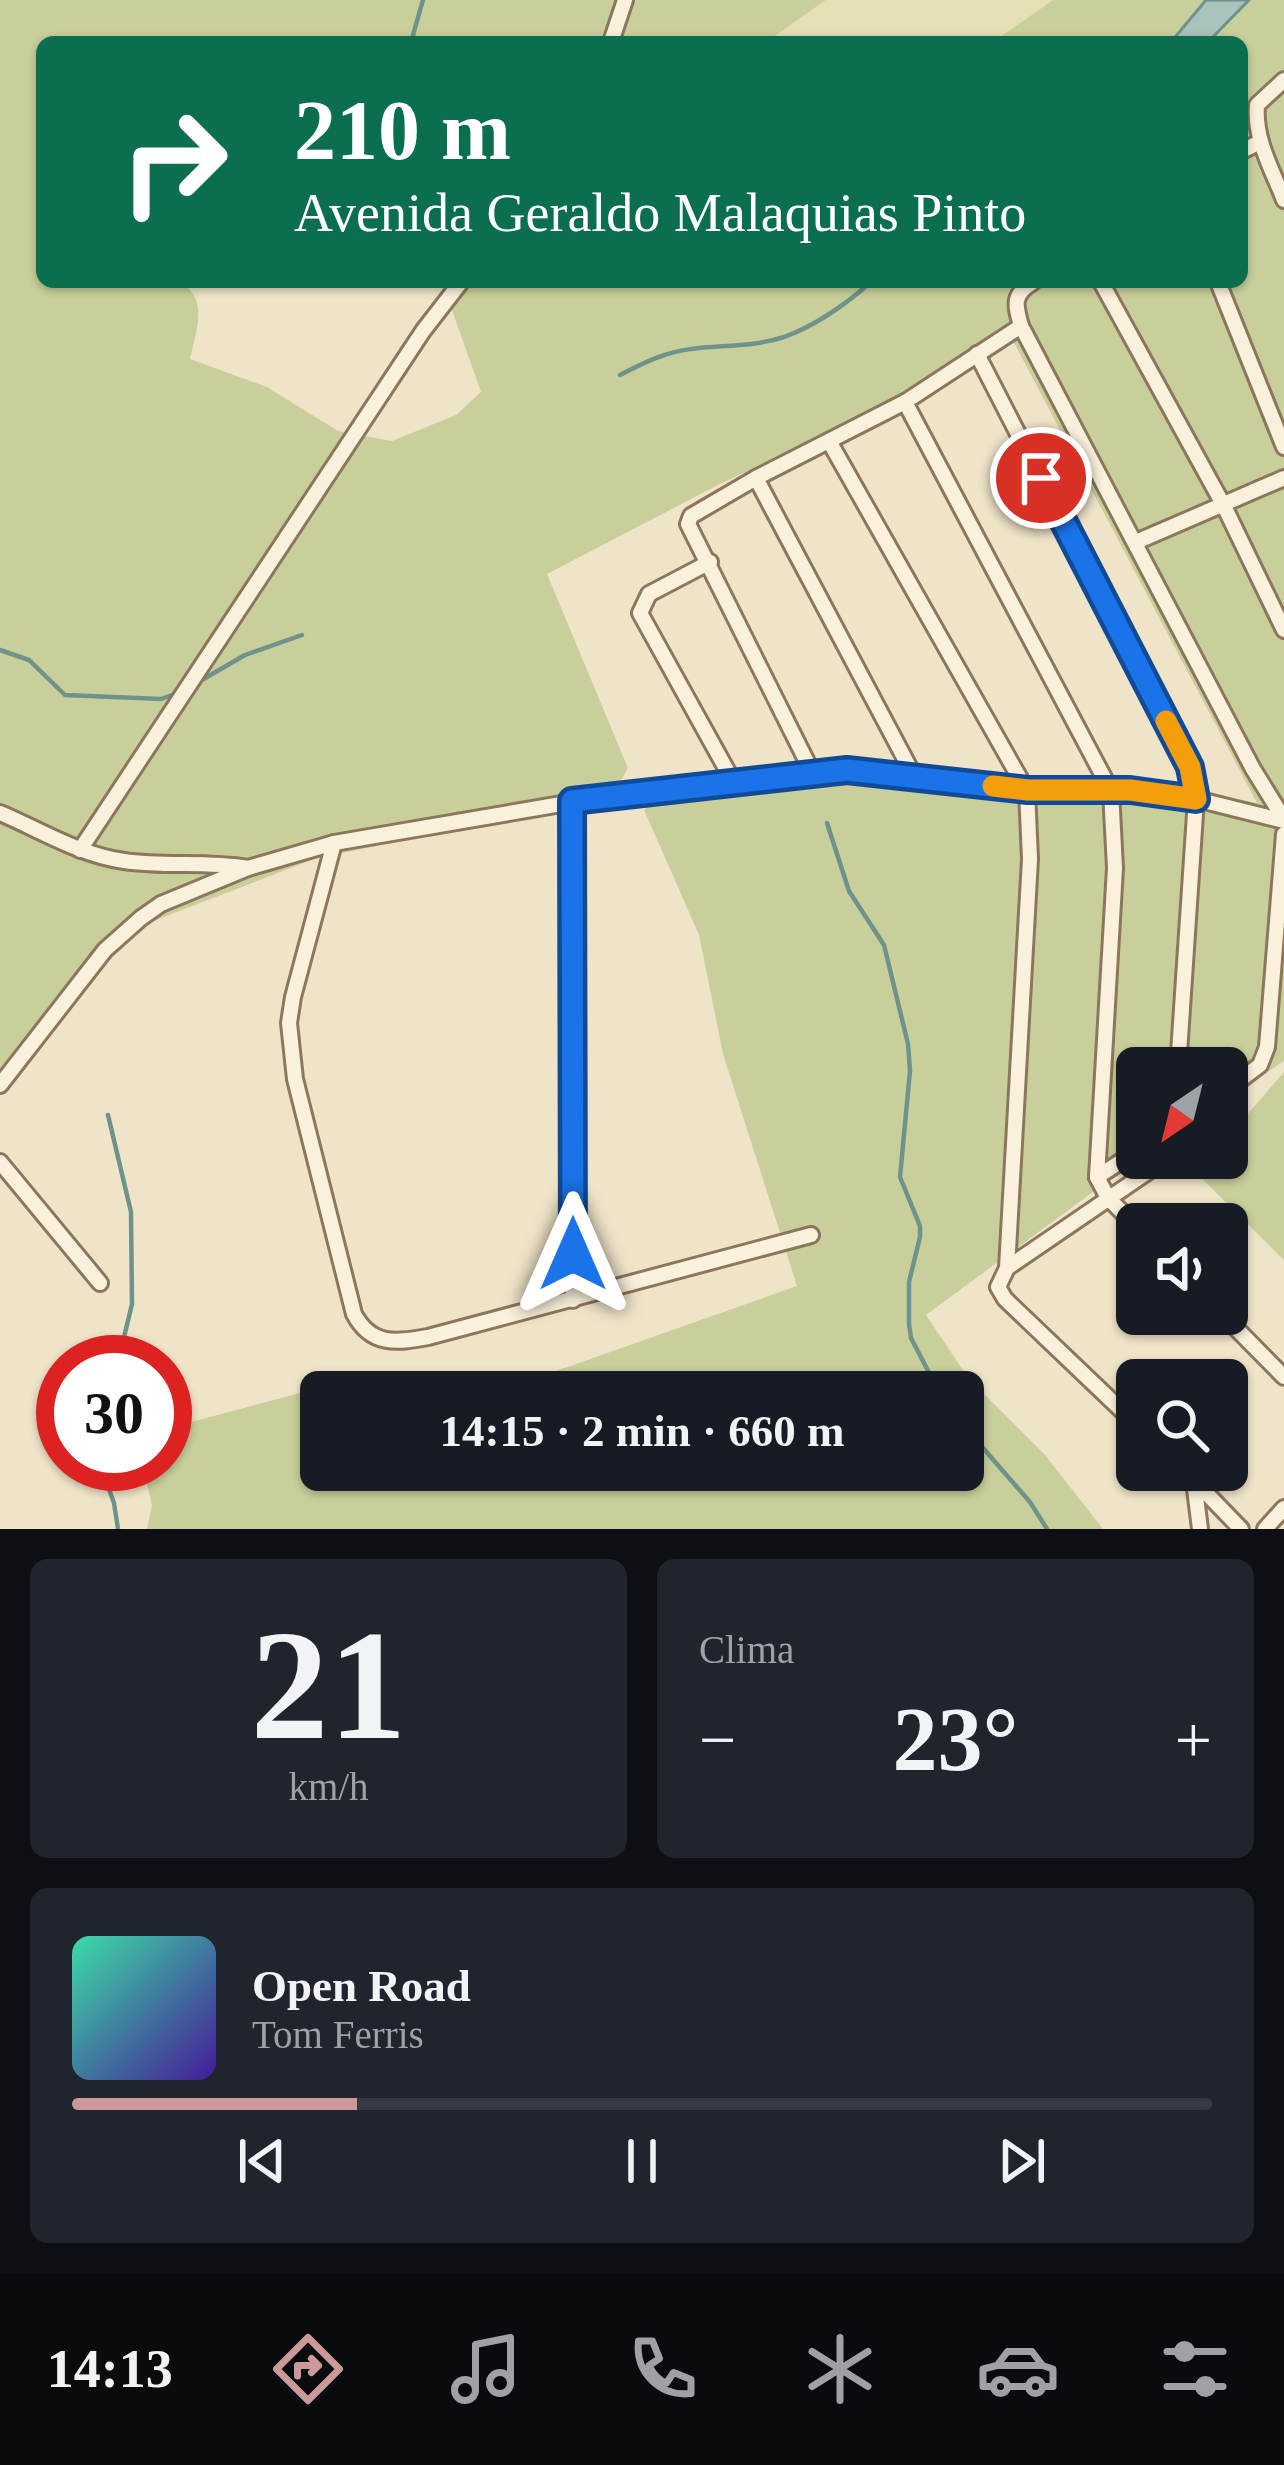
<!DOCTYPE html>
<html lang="pt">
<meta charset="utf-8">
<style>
body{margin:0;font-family:"Times New Roman",serif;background:#20242c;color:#f1f3f6;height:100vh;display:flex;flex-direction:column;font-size:45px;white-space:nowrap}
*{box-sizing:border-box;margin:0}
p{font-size:39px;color:#9ea1a6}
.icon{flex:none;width:66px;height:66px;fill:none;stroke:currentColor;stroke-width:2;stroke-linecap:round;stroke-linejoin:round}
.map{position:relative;height:1529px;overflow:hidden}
.panel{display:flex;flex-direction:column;gap:30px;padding:30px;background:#0d0f14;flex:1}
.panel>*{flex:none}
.banner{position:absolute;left:36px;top:36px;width:1212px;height:252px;border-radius:18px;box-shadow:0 3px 9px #0004;background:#0b6e4f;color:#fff;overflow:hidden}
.needle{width:78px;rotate:215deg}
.buttons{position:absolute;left:1116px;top:1047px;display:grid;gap:24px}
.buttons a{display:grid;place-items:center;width:132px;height:132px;border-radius:18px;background:#171b24;box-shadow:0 3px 9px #0004;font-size:60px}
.speed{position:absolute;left:36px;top:1335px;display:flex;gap:24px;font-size:60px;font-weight:700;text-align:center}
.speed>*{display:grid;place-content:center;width:156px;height:156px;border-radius:50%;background:#171b24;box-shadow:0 3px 9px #0004;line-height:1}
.speed .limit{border:18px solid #d22;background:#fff;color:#111}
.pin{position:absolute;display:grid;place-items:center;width:102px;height:102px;color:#fff;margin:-51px;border:6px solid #fff;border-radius:50%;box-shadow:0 3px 12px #0007}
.me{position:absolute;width:132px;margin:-66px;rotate:0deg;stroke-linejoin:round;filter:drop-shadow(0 0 9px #0008)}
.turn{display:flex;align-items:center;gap:42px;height:252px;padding:0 60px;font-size:54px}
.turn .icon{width:156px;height:156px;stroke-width:2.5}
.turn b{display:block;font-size:84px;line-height:102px}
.big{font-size:90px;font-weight:700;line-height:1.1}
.panel .card{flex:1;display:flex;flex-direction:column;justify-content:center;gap:18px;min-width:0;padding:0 42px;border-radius:18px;background:#20242c}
.panel .dial{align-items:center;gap:0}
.dial b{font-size:156px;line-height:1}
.song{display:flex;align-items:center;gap:36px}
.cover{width:144px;height:144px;border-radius:18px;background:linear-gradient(135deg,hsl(160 70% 55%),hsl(260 70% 35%))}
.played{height:12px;border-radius:6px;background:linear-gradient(90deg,#cc999b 25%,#363941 25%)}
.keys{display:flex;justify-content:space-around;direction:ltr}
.heat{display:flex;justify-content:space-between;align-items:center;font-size:66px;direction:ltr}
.panel .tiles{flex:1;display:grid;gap:30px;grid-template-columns:1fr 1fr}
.card:last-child{grid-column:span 2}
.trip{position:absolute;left:300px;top:1371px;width:684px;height:120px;border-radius:18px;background:#171b24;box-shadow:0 3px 9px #0004;font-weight:700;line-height:120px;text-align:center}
.menu{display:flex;height:192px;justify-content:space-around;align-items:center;background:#090b0e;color:#9ea1a6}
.menu .icon{width:84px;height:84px}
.menu .on{color:#cc999b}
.menu b{font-size:54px;color:#f1f3f6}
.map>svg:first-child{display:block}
.farmland{fill:#e6deb5}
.green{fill:#c9cf9b}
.water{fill:#a9c4bc;stroke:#6f938a;stroke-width:3}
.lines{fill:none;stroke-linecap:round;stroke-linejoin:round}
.stream{stroke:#6f938a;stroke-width:4.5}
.street-casing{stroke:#8d765c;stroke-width:20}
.street{stroke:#faf1dc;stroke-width:14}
.route-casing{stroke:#114b97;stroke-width:30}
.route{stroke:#1a73e8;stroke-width:21}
.slow{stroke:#f59e0b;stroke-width:21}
</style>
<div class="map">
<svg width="1284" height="1529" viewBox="0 0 1284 1529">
<rect width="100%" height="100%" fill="#f0e4c8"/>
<path class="farmland" d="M 826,0 L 1053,0 L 993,42 L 766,42 Z"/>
<g class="green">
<path d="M 0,0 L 826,0 L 766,42 L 42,42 L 42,282 L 181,282 C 209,300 196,331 190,359 L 267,387 L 338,431 L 392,441 L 456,415 L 481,392 L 442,282 L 1242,282 L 1242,42 L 1208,42 L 1249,0 L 1284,0 L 1284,1061 L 1227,1099 L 1227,1068 L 1137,1068 L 1139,1158 L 926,1315 L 969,1379 L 1045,1455 L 1103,1529 L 147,1529 L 152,1505 L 142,1464 L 165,1464 L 165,1429 L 375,1373 L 388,1392 L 321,1392 L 321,1470 L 963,1470 L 963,1392 L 497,1392 L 797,1286 L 723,1054 L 699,935 L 644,810 L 674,784 L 840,763 L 948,774 L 1149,781 L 1257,803 L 1012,339 L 931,383 L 716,486 L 547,574 L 628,768 L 618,786 L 600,799 L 314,859 L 112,937 L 0,1082 Z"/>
<path d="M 1053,0 L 1206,0 L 1171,42 L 993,42 Z"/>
<path d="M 1284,1072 L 1284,1260 L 1186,1163 L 1195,1158 L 1227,1158 L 1227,1138 Z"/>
</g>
<path class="water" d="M 1206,0 L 1249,0 L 1208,42 L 1171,42 Z"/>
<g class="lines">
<g class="stream">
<path d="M 411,42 L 423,0"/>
<path d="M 620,375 C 643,363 665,352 691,349 C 722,345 753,347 784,337 C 817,325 845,305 871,282"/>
<path d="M 0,650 L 29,660 L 65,695 L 161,699 L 180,692"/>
<path d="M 195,684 L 245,655 L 302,635"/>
<path d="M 827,823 L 849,891 L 884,945 L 908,1044 L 910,1071 L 900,1177 L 920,1226 L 920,1237 L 909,1282 L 909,1324 L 911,1338 L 939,1392"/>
<path d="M 108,1115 L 131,1212 L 132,1304 L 118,1362"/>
<path d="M 963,1425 L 1030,1502 L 1047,1529"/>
<path d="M 100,1464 L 114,1503 L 118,1529"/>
</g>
<g class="street-casing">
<g id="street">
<path d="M 611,42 L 625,0"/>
<path d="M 1284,80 L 1257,105 C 1254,139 1272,169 1284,200"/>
<path d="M 1242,151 L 1260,142"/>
<path d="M 1033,282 C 1012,295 1015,304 1021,326 L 1253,769 L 1284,819"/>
<path d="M 1101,282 L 1224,506 L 1284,630"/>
<path d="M 1218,282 L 1284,447"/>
<path d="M 977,354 L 1189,767 L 1196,799 L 1178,1068"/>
<path d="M 905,402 L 1111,791 L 1115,868 L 1097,1177"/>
<path d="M 829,441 L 1027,791 L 1030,859 L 1007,1268"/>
<path d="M 756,478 L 914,776"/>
<path d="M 1136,542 L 1284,478"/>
<path d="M 710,562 L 649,594 L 640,613 L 734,783"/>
<path d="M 812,772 L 688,524 L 691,516 L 756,478 L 905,402 L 1021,326"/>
<path d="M 571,801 L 573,1300"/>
<path d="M 0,813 C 40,830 80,855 124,861 C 165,867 207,861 248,868"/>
<path d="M 334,843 L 293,997 L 289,1023 L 295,1079 L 354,1314 C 371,1346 396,1343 428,1337 L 811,1235"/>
<path d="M 80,850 L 423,331 L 461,282"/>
<path d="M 0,1085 L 105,950 L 141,918 L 161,904 L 248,868 L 334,843 L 620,794 L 847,770 L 1027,791 L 1129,790 L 1196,799 L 1284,821"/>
<path d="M 1227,1090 L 1260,1065 L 1267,1047 L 1284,834"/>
<path d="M 0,1162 L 100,1283"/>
<path d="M 1097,1177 L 1108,1198 L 1137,1227"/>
<path d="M 1097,1177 L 1137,1151"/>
<path d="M 1222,1314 L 1284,1377"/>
<path d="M 1137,1425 L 1005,1299 L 998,1287 L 1007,1268 L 1168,1158"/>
<path d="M 1184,1470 L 1241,1529"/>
<path d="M 1194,1481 L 1200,1529"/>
<path d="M 1265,1529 L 1284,1508"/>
</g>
</g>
<use href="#street" class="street"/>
</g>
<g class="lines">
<g class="route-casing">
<path id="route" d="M 573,1254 L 572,801 L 847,770 L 1028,790 L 1130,790 L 1196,799 L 1190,767 L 1041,478"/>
</g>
<use href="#route" class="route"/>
<path class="slow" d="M 993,786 L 1028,790 L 1130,790 L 1196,799 L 1190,767 L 1166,721"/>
</g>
</svg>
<div class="buttons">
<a><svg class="needle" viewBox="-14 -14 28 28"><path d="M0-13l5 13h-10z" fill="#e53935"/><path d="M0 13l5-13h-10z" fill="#9ea1a6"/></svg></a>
<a><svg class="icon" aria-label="sound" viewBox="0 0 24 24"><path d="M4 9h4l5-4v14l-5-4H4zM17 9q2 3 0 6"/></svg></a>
<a><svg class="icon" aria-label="search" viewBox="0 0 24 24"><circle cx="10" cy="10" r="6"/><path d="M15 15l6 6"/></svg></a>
</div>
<div class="speed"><div class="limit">30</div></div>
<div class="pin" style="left:1041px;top:478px;background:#d93025"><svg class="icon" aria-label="arrive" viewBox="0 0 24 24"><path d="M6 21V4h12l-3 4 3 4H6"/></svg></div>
<svg class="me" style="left:573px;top:1254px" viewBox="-20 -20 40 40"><path d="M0-17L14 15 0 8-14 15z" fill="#1a73e8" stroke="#fff" stroke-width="4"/></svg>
<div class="trip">14:15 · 2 min · 660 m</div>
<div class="banner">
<div class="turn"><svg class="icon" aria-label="right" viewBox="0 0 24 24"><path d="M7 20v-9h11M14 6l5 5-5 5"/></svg><div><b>210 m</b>Avenida Geraldo Malaquias Pinto</div></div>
</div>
</div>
<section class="panel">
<div class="tiles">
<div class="card dial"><b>21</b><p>km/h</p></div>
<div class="card"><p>Clima</p>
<div class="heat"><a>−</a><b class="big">23°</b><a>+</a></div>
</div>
<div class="card">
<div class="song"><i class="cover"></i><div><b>Open Road</b><p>Tom Ferris</p></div></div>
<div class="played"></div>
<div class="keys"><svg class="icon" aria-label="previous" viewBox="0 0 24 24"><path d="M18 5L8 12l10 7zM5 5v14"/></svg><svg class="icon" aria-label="pause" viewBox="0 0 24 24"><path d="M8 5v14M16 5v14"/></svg><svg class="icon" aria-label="next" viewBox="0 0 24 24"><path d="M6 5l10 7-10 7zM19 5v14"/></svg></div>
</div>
</div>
</section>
<nav class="menu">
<b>14:13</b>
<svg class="icon on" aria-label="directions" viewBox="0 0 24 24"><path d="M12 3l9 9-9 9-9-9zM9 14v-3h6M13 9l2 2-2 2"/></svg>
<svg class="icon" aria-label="music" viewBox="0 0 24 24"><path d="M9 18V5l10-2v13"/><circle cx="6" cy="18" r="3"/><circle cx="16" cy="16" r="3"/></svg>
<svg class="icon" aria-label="phone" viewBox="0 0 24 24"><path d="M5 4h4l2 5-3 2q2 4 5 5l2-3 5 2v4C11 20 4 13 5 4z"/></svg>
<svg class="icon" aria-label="climate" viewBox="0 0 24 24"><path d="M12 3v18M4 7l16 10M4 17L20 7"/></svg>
<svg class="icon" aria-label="car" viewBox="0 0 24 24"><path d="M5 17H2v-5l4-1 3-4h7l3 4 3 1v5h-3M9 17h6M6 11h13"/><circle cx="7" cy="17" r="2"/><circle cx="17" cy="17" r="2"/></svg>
<svg class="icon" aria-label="filters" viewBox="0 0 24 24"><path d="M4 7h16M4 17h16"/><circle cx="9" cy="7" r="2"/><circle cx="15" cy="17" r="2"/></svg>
</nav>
